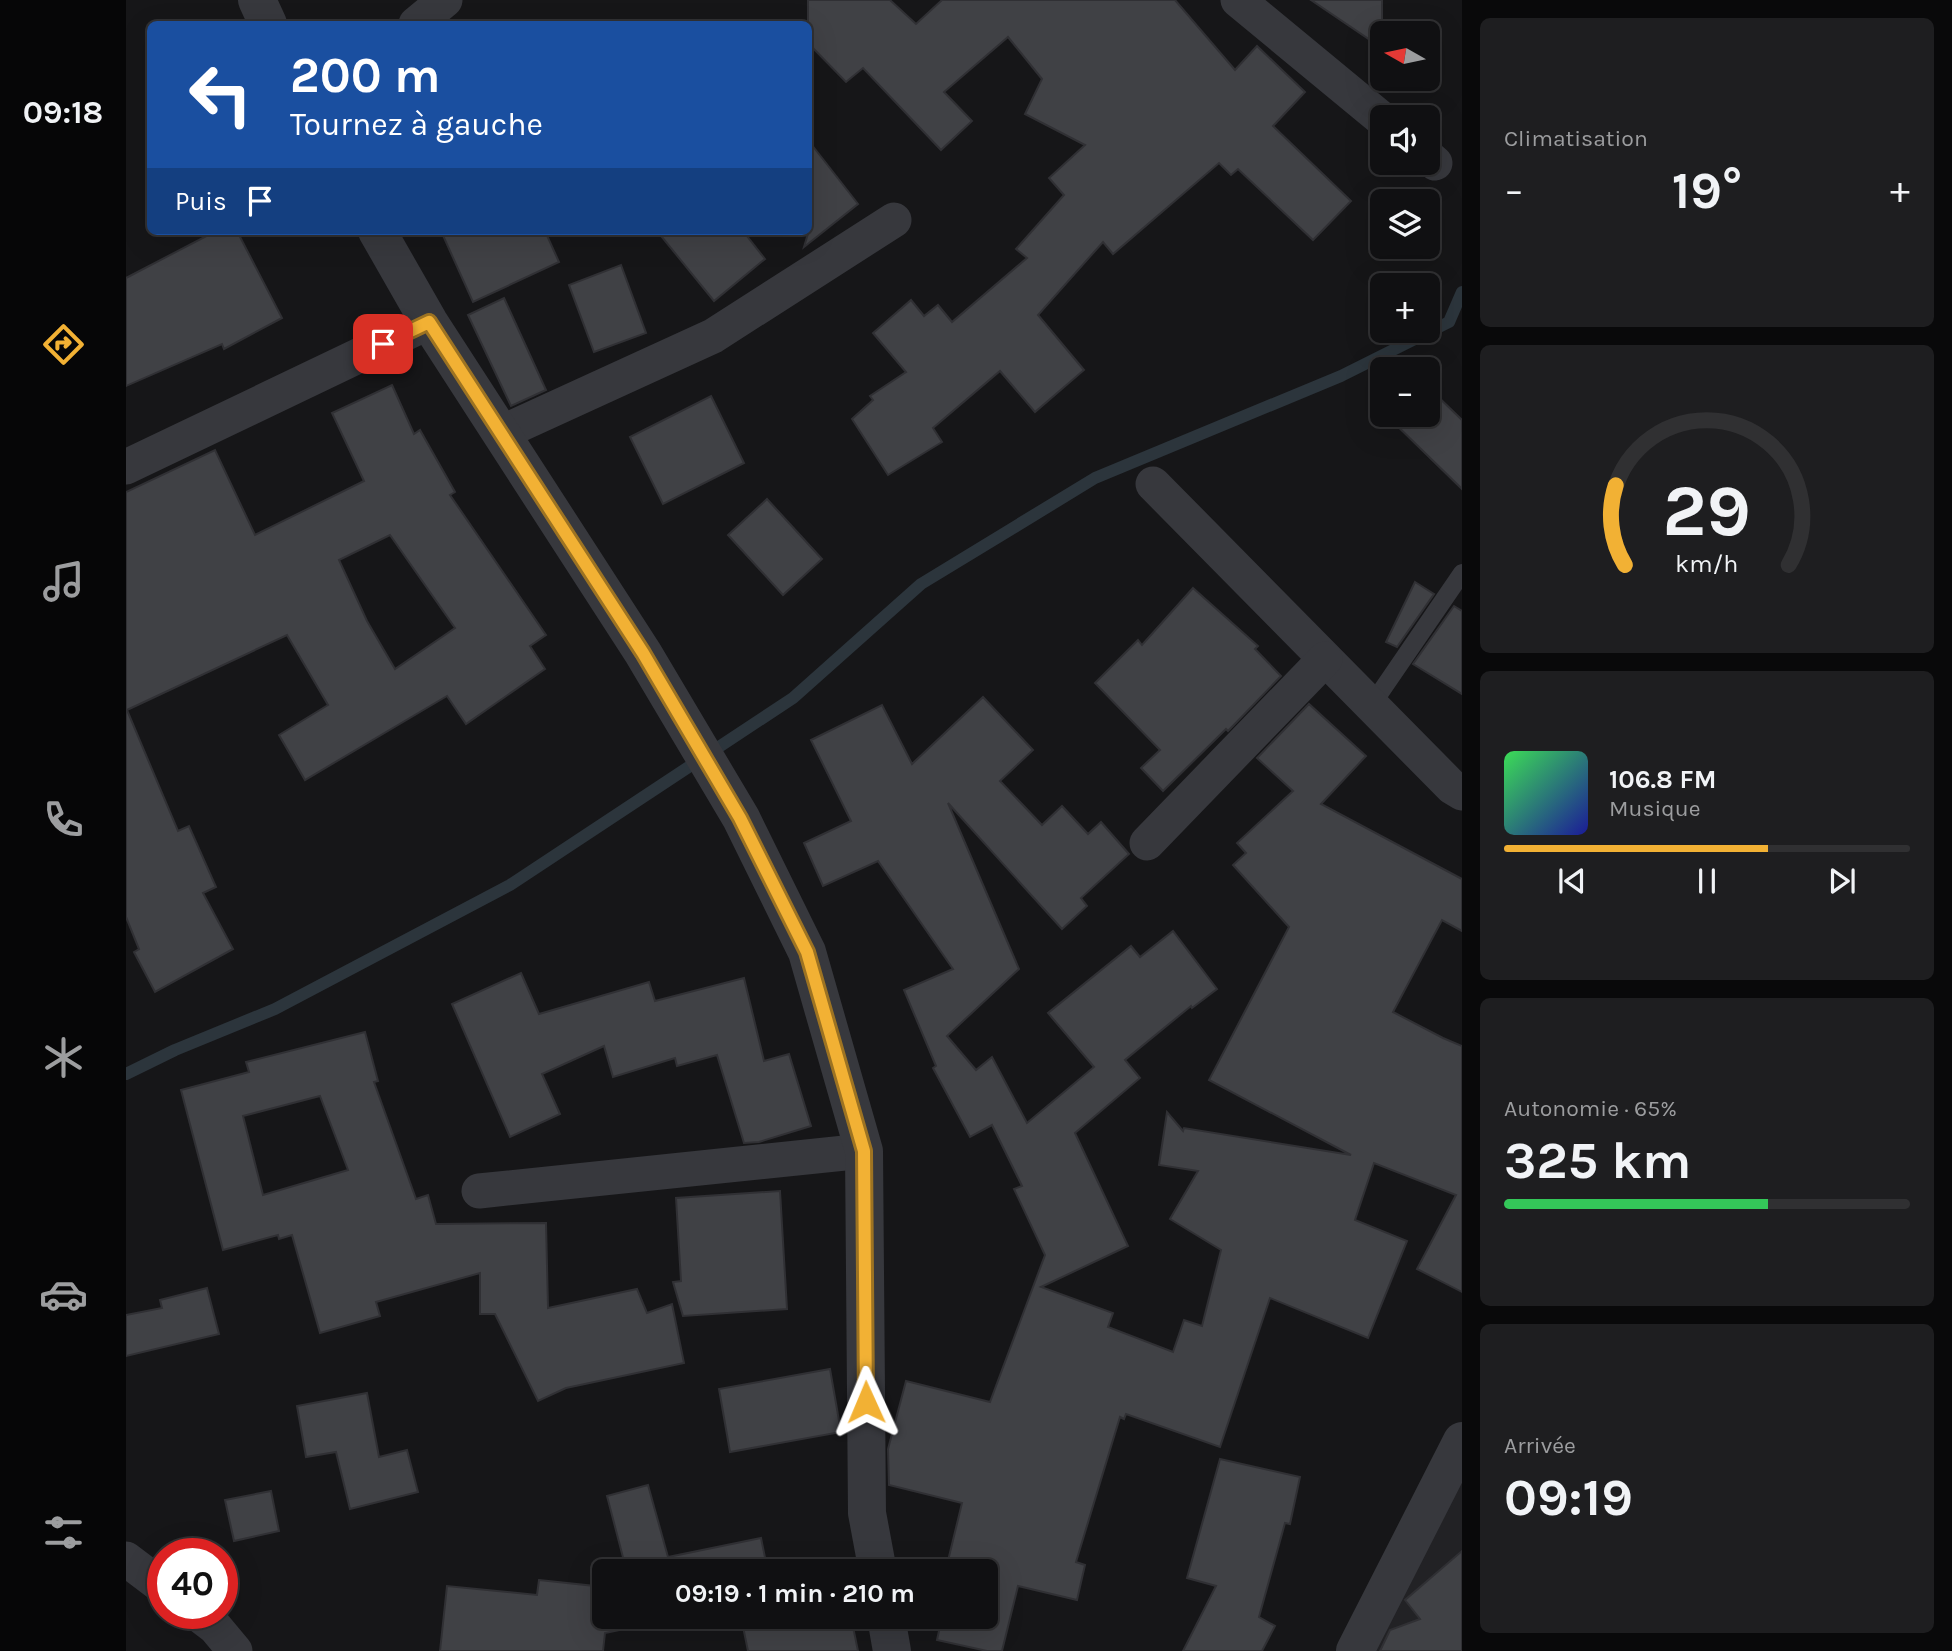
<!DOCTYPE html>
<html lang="fr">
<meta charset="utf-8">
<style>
body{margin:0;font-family:Karla,sans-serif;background:#1e1e20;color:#f1f3f6;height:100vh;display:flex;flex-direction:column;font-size:26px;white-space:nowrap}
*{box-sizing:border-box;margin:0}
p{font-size:23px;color:#9c9d9f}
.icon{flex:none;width:38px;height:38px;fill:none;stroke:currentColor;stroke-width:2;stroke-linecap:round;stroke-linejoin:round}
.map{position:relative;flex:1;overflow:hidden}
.sheet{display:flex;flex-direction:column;gap:18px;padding:18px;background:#09090a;width:490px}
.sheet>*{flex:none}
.top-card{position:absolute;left:21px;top:21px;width:665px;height:214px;border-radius:10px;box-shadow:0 7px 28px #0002,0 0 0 2px #303032;background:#1a4fa0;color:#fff;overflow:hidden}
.needle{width:46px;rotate:279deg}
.controls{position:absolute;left:1244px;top:21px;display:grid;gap:14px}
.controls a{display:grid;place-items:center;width:70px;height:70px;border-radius:10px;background:#101012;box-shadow:0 7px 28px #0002,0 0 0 2px #303032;font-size:35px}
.speed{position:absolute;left:21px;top:1538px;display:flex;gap:14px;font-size:35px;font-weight:700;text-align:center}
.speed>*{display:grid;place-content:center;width:91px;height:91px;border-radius:50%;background:#101012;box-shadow:0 7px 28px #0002,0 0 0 2px #303032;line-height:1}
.speed .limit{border:10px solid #d22;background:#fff;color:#111}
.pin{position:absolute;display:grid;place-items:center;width:60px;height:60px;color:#fff;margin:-30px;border-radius:14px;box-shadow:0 4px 10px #0006}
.me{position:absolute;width:77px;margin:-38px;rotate:359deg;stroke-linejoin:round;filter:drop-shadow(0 0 5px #0008)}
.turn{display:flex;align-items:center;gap:24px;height:147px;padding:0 28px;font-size:32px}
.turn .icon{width:91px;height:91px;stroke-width:2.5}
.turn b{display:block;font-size:49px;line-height:60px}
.then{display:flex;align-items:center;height:66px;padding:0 28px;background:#0003;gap:14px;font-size:26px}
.big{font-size:52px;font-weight:700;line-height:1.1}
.sheet .widget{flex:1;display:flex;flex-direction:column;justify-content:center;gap:10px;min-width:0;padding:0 24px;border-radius:10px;background:#1e1e20}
.sheet .dial{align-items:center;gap:0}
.dial svg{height:182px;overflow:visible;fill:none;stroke:#303032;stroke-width:7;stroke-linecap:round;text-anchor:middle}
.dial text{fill:#f1f3f6;stroke:none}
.song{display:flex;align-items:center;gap:21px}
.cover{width:84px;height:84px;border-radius:10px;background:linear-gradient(135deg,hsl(130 70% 55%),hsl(240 70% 35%))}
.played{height:7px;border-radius:4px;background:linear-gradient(90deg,#f2b134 65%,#303032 65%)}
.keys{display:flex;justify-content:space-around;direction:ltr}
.heat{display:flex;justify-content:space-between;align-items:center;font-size:38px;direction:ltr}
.charge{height:10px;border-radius:5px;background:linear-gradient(90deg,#34c759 65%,#303032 0)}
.trip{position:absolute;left:466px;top:1559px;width:406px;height:70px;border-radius:10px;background:#101012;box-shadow:0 7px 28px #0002,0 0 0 2px #303032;font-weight:700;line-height:70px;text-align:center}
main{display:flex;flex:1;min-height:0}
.tabs{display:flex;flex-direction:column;width:126px;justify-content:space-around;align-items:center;background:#060607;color:#9c9d9f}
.tabs .icon{width:49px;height:49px}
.tabs .on{color:#f2b134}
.tabs b{font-size:32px;color:#f1f3f6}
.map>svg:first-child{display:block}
.built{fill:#222225}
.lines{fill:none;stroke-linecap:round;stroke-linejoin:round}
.stream{stroke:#2c353c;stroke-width:12}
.building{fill:#404145;stroke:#303034;stroke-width:2;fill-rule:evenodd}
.service{stroke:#37383d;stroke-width:18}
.minor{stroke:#37383d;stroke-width:35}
.tertiary{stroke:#37383d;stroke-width:38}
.route-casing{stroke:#9d7322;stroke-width:18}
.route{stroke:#f2b134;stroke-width:12}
</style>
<main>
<nav class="tabs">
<b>09:18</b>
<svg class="icon on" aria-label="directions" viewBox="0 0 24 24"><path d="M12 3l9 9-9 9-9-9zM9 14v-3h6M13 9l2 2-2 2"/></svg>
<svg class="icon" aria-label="music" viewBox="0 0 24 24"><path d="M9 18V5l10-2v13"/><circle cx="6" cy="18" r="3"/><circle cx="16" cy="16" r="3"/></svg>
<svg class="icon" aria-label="phone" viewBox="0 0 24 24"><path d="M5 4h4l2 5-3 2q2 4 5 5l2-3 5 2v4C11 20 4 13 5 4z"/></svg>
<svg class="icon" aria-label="climate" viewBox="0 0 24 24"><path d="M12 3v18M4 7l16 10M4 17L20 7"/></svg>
<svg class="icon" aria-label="car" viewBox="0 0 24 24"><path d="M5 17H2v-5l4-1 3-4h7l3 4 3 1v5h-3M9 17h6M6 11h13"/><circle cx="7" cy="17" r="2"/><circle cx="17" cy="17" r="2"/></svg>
<svg class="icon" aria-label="filters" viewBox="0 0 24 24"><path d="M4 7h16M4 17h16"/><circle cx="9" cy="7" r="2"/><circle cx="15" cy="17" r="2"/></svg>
</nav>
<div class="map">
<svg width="1336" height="1651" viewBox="0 0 1336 1651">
<rect width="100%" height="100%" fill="#161618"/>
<path class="built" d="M 1336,1475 L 1336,1651 L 1243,1651 Z"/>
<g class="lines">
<path class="stream" d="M 0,1074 L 49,1050 L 149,1009 L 384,885 L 667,698 L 795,584 L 969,478 L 1215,376 L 1323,322 L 1336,292"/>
</g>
<g class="building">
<path d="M 682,0 L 764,0 L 790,24 L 816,0 L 1049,0 L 1109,70 L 1131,46 L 1179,92 L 1147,126 L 1225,201 L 1187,240 L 1112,169 L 1105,175 L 1093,163 L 987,254 L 977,242 L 912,315 L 958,370 L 909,412 L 874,371 L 807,428 L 816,442 L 762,475 L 726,419 L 747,400 L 744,396 L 780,372 L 747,333 L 785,300 L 798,316 L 812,305 L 826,322 L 901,258 L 890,249 L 938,195 L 923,178 L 959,145 L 899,114 L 916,79 L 882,37 L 818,92 L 846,121 L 815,150 L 737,68 L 720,82 L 682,43 Z"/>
<path d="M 1185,0 L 1256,0 L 1256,48 Z"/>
<path d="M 682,140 L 732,204 L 678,247 L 686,220 L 682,223 Z"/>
<path d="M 90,231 L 111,231 L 156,318 L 98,349 L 96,344 L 0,386 L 0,278 Z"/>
<path d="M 315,231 L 419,231 L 433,262 L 347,302 Z"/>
<path d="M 531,231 L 617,231 L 639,259 L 588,301 Z"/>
<path d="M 495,265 L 520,333 L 468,352 L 443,285 Z"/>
<path d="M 378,298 L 420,390 L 385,406 L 342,315 Z"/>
<path d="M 266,385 L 288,434 L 294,430 L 329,492 L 324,495 L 420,635 L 404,646 L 419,669 L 340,724 L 321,696 L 179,780 L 153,735 L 202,705 L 161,635 L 1,710 L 52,831 L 63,826 L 90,887 L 77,893 L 107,949 L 29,992 L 8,952 L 13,949 L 0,917 L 0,492 L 89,450 L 129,535 L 238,481 L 206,413 ZM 264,535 L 329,628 L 269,669 L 241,621 L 213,560 Z"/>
<path d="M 1302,387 L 1336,420 L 1336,489 L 1260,415 L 1302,415 Z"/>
<path d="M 585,396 L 618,463 L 537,504 L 504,437 Z"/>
<path d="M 641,499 L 696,559 L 657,595 L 602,535 Z"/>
<path d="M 1289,582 L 1308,594 L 1271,647 L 1260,642 Z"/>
<path d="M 1067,588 L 1132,646 L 1129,649 L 1155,676 L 1102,731 L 1100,729 L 1037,791 L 1015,768 L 1034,750 L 969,683 L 1012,640 L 1016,645 Z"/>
<path d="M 1328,606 L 1336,611 L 1336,694 L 1287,664 Z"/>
<path d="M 857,697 L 907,750 L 874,781 L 916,825 L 936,806 L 962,834 L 975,822 L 1003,854 L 955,898 L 961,906 L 936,929 L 822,803 L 893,969 L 821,1036 L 850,1070 L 866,1057 L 901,1123 L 968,1067 L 922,1013 L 1005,946 L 1014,957 L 1047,931 L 1091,989 L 1066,1008 L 1065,1006 L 999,1060 L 1014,1078 L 949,1133 L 1002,1246 L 915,1287 L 987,1313 L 982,1327 L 1047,1352 L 1058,1320 L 1076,1326 L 1095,1250 L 1044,1219 L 1072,1171 L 1033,1165 L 1041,1112 L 1057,1131 L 1058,1128 L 1225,1155 L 1083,1080 L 1163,927 L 1107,865 L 1120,853 L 1111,843 L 1167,791 L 1131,758 L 1183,704 L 1240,756 L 1195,804 L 1336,879 L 1336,931 L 1316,920 L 1267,1012 L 1317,1038 L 1336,1046 L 1336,1292 L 1291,1269 L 1330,1195 L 1248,1163 L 1229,1220 L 1281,1241 L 1242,1338 L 1144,1298 L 1094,1447 L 1000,1414 L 998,1419 L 994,1417 L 950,1562 L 959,1565 L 951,1600 L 892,1586 L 876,1651 L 861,1651 L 811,1640 L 816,1617 L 859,1617 L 859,1572 L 826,1572 L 820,1569 L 836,1503 L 763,1485 L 762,1449 L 780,1381 L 864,1402 L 919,1255 L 888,1189 L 896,1186 L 866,1125 L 844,1137 L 807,1068 L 810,1066 L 778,990 L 827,969 L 752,861 L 697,886 L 678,843 L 725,821 L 685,740 L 756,705 L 786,764 Z"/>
<path d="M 395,973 L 413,1014 L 523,982 L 529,1001 L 618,978 L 638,1061 L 663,1054 L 685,1126 L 633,1142 L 618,1143 L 591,1055 L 551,1066 L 549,1058 L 487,1077 L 478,1046 L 416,1074 L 434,1114 L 384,1137 L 326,1004 Z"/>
<path d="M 239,1032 L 252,1081 L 248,1082 L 290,1199 L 302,1195 L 310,1224 L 420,1223 L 422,1308 L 511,1289 L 521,1313 L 546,1304 L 558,1363 L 440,1388 L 412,1401 L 369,1314 L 354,1314 L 354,1273 L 250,1302 L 254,1316 L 194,1333 L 166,1235 L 153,1239 L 152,1235 L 97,1250 L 55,1090 L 123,1072 L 120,1062 ZM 194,1096 L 222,1170 L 137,1195 L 117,1116 Z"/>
<path d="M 654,1191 L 661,1309 L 557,1316 L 547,1282 L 555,1281 L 550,1198 Z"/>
<path d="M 81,1288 L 93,1334 L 0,1356 L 0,1315 L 36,1308 L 34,1300 Z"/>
<path d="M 704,1369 L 715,1432 L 604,1452 L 593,1389 Z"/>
<path d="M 241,1393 L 253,1457 L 281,1450 L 292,1492 L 224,1509 L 210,1452 L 180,1457 L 171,1406 Z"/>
<path d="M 1094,1459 L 1174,1477 L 1164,1524 L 1159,1523 L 1133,1617 L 1149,1626 L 1136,1651 L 1057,1651 L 1090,1586 L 1061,1578 Z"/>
<path d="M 522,1485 L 542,1557 L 635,1538 L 642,1572 L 490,1572 L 489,1567 L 499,1565 L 481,1496 Z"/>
<path d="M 145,1491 L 153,1531 L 108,1541 L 99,1500 Z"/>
<path d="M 1336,1551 L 1336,1651 L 1254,1651 L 1264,1630 L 1294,1619 L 1279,1600 Z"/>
<path d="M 413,1580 L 478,1587 L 478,1617 L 556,1617 L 479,1633 L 477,1651 L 314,1651 L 321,1586 L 411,1595 Z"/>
<path d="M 615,1617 L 725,1617 L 732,1651 L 622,1651 Z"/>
</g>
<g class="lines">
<path class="service" d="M 1245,706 L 1336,573"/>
<g class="minor">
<path d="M 1112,0 L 1256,119"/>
<path d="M 290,24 L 319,0"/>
<path d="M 1302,157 L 1309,163"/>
<path d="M 375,433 L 587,336 L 768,220"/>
<path d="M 0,467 L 303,322"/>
<path d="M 1027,484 L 1326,787 L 1336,793"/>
<path d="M 1021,843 L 1199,659"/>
<path d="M 353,1191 L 738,1151"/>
<path d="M 0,1559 L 37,1587"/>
<path d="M 72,1614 L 89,1627 L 109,1651"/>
</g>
<g class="tertiary">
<path d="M 131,0 L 142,24"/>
<path d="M 251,231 L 303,322 L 517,653 L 615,818 L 681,952 L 738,1151 L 741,1513 L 752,1572"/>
<path d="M 760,1617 L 766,1651"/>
<path d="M 1229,1651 L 1336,1441"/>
</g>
</g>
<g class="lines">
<g class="route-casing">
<path id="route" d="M 257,344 L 303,322 L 517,653 L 614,818 L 681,952 L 738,1151 L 740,1402"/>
</g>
<use href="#route" class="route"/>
</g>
</svg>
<div class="controls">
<a><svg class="needle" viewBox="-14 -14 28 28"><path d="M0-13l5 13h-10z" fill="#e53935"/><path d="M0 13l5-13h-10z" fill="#9c9d9f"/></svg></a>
<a><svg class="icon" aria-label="sound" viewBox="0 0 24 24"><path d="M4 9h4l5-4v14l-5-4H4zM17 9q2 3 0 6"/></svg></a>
<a><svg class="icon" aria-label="layers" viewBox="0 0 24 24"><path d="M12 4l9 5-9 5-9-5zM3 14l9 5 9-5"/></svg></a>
<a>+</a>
<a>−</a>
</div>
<div class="speed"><div class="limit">40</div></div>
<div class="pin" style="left:257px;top:344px;background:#d93025"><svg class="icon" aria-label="arrive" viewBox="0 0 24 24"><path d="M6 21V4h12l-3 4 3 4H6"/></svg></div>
<svg class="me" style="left:740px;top:1402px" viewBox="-20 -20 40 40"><path d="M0-17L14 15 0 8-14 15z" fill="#f2b134" stroke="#fff" stroke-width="4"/></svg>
<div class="trip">09:19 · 1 min · 210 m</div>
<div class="top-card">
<div class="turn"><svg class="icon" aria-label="left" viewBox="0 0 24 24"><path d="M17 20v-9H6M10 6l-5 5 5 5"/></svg><div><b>200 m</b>Tournez à gauche</div></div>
<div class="then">Puis<svg class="icon" aria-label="arrive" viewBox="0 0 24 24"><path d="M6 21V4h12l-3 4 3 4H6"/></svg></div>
</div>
</div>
<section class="sheet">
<div class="widget"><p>Climatisation</p>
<div class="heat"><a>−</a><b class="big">19°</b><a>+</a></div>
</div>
<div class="widget dial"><svg viewBox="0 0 100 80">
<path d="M14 69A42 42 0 1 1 86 69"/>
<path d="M14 69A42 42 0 0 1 10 34" stroke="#f2b134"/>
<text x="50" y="56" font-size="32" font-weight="700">29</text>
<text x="50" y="72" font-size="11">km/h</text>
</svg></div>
<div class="widget">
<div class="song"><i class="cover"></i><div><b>106.8 FM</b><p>Musique</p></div></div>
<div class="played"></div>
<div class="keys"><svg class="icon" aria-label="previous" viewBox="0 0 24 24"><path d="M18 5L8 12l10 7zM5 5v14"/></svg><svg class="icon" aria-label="pause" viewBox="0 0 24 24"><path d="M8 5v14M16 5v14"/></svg><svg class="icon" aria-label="next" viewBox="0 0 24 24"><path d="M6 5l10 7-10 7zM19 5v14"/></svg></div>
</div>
<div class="widget"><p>Autonomie · 65%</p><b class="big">325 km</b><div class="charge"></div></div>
<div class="widget"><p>Arrivée</p><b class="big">09:19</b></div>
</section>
</main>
